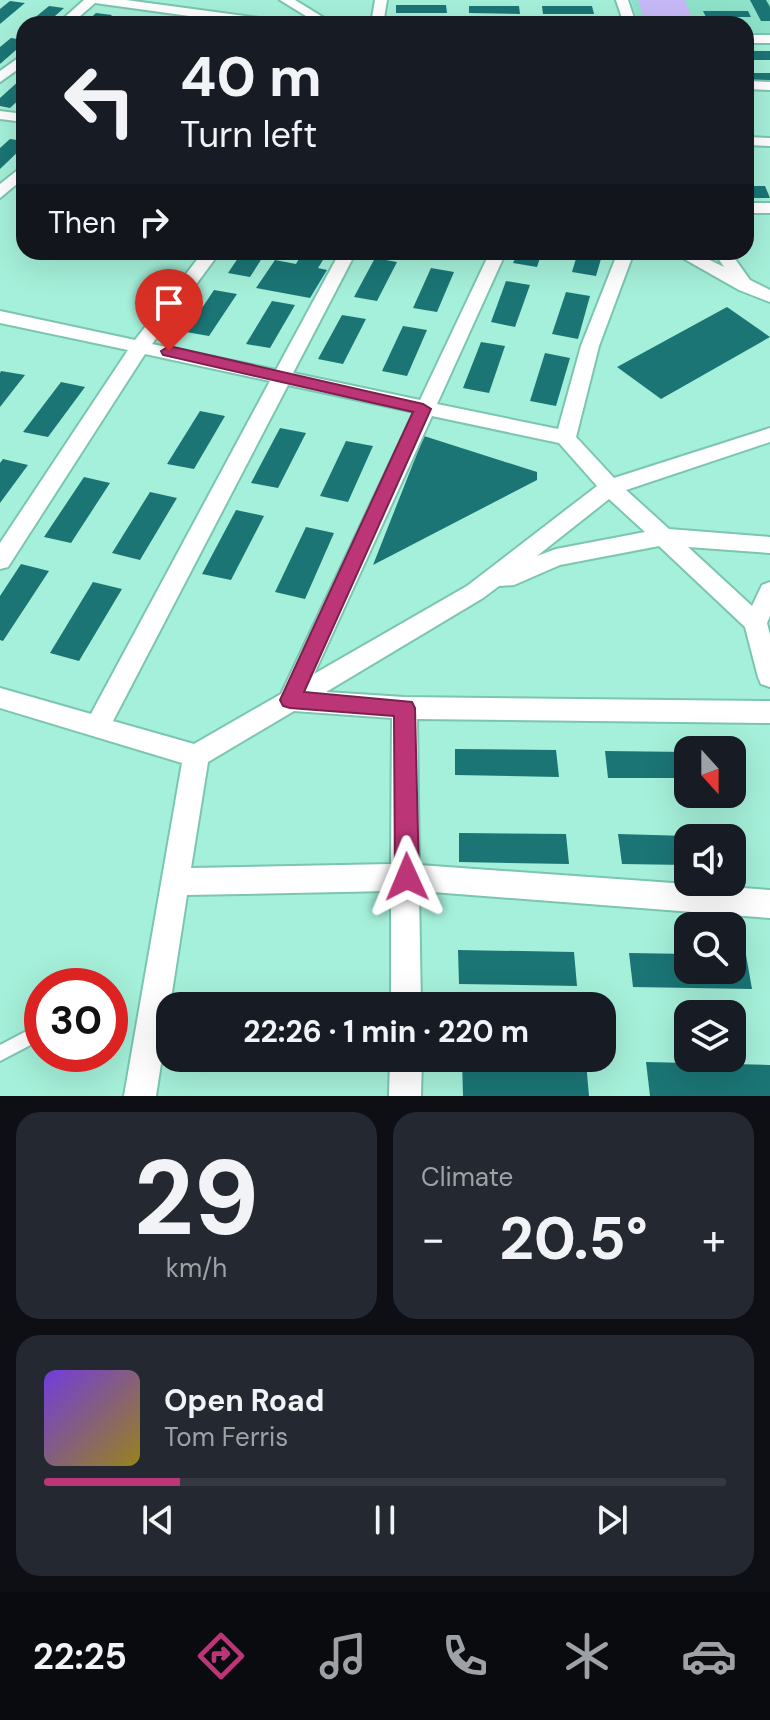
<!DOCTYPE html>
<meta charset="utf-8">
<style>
body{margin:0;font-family:"DM Sans",sans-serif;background:#242831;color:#f1f3f6;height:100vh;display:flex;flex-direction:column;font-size:30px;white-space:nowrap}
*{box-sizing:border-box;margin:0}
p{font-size:26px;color:#9ea1a6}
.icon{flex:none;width:44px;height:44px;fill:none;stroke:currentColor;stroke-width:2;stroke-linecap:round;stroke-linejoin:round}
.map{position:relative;height:1096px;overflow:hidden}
.panel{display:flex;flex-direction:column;gap:16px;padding:16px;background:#0d0f14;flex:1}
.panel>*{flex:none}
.top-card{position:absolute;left:16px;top:16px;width:738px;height:244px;border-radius:24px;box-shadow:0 8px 32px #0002;background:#171b24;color:#f1f3f6;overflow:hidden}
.needle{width:52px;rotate:159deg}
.tools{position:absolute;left:674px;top:736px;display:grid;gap:16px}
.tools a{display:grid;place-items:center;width:72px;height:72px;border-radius:16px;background:#171b24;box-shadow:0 8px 32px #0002;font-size:40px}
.speed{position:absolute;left:24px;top:968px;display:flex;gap:16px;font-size:40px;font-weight:700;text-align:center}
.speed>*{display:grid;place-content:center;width:104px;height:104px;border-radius:50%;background:#171b24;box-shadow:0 8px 32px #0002;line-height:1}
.speed .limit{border:12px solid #d22;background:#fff;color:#111}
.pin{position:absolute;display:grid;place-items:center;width:68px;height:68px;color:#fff;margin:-82px -34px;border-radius:50% 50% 50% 0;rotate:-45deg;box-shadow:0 0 8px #0007}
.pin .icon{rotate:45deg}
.me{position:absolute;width:88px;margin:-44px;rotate:359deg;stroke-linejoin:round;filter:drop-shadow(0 0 6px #0008)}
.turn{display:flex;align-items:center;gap:28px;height:168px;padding:0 32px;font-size:36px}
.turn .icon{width:104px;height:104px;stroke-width:2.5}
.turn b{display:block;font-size:56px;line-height:68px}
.then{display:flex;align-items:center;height:76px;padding:0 32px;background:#0003;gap:16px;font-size:30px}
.big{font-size:60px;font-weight:700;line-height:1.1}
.panel .widget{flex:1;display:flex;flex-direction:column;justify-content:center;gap:12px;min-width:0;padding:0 28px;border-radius:24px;background:#242831}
.panel .dial{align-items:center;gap:0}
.dial b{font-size:104px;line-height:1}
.song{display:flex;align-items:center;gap:24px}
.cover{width:96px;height:96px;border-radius:12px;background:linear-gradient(135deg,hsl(260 70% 55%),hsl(50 70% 35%))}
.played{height:8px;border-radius:4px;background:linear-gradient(90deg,#bb3577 20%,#363941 20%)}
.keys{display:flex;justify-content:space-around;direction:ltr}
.heat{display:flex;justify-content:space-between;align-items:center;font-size:44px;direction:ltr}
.panel .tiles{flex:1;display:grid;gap:16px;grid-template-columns:1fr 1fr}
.widget:last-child{grid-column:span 2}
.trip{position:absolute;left:156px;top:992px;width:460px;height:80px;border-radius:24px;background:#171b24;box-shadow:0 8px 32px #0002;font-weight:700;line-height:80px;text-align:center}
.menu{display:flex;height:128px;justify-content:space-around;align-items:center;background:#090b0e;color:#9ea1a6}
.menu .icon{width:56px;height:56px}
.menu .selected{color:#bb3577}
.menu b{font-size:36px;color:#f1f3f6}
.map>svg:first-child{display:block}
.built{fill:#8fe3cb}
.green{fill:#c8b9f9}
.building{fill:#1b7575}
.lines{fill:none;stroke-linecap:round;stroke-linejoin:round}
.lane-casing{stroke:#7bc5b1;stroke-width:4}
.street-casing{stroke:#7bc5b1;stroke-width:4}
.lane{fill:#fff;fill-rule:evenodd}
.street{fill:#fff;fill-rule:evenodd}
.route{fill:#bb3577;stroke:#7a224d;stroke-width:2}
</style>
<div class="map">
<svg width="770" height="1096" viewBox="0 0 770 1096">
<rect width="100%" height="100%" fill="#a5f0da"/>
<path class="built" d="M 631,0 L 770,0 L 770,36 L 746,36 L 746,24 L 639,24 Z"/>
<path class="green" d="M 638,0 L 685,0 L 692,19 L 644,19 Z"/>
<g class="building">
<path d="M 750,0 L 766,0 L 770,7 L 770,21 L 761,21 Z"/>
<path d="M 10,1 L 25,3 L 0,24 L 0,9 Z"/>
<path d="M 396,5 L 446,5 L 447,13 L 396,13 Z"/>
<path d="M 49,6 L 64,8 L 46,24 L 27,24 Z"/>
<path d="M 469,6 L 519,6 L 520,14 L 469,13 Z"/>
<path d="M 542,6 L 592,6 L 594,14 L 543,14 Z"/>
<path d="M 703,11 L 748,11 L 751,17 L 706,17 Z"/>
<path d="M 96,13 L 112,15 L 103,24 L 84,24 Z"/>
<path d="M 11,38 L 24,40 L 24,43 L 0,64 L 0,47 Z"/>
<rect x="746" y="51" width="24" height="9"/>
<rect x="746" y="73" width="24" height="9"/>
<path d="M 21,79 L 24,80 L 24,95 L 10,108 L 0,106 L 0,98 Z"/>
<path d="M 10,139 L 24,141 L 24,146 L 0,169 L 0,148 Z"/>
<path d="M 746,186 L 765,186 L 770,198 L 746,198 Z"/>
<path d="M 242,252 L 266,252 L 250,277 L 228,273 Z"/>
<path d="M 303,252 L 328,252 L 318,268 L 327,270 L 310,298 L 256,288 L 275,260 L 296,264 Z"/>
<path d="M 518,252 L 542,252 L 537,267 L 513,263 Z"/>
<path d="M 578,252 L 603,252 L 596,276 L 572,272 Z"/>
<path d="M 375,258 L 397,262 L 377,301 L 354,297 Z"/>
<path d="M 431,268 L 454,272 L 437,312 L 413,308 Z"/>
<path d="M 506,281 L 530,285 L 515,327 L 491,322 Z"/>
<path d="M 214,290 L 237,294 L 209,336 L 186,332 Z"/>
<path d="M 566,292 L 590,296 L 578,339 L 552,334 Z"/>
<path d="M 272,301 L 295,305 L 270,348 L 246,344 Z"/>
<path d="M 727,307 L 770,337 L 661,399 L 617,367 Z"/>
<path d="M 342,315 L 366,319 L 343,364 L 318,359 Z"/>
<path d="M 403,326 L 427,330 L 407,376 L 382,371 Z"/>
<path d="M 481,342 L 505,346 L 489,393 L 463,388 Z"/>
<path d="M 545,353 L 570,358 L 556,406 L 530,401 Z"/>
<path d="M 1,371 L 25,375 L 0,407 L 0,373 Z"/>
<path d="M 61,382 L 85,387 L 48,437 L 23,432 Z"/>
<path d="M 200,411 L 225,416 L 194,469 L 167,464 Z"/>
<path d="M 280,428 L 306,433 L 278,488 L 251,483 Z"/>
<path d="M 424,436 L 537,472 L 537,480 L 373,565 Z"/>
<path d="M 346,441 L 373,446 L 348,502 L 320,496 Z"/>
<path d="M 3,459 L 28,465 L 0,503 L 0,463 Z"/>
<path d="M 84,477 L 110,483 L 71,543 L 44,537 Z"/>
<path d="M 150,492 L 177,498 L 140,560 L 112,553 Z"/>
<path d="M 236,510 L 264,516 L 231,580 L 202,574 Z"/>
<path d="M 306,527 L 334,533 L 305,599 L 275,592 Z"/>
<path d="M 21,564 L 49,571 L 3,641 L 0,640 L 0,596 Z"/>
<path d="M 93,582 L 122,589 L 79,661 L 50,653 Z"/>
<path d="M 455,749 L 556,750 L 559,777 L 455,775 Z"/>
<path d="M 605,751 L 688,752 L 688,778 L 608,778 Z"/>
<path d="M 459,833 L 566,834 L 569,864 L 459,862 Z"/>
<path d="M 618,834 L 688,836 L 688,865 L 622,864 Z"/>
<path d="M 458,950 L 574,952 L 577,986 L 459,984 Z"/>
<path d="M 629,953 L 688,954 L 688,970 L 732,970 L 732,955 L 746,955 L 752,989 L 633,987 Z"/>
<path d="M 462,1060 L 586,1062 L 589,1096 L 463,1096 Z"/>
<path d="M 646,1062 L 770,1065 L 770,1096 L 650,1096 Z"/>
</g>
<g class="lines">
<g class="lane-casing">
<path id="lane" d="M 42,1023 L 42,1039 L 0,1061 L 0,1045 Z"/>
</g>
<g class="street-casing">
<g id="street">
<path d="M 84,0 L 126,0 L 275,20 L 281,24 L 247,24 L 95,3 L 71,24 L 57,24 Z"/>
<path d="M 280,0 L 295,0 L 334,24 L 319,24 Z"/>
<path d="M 375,0 L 387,0 L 383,24 L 371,24 Z"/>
<path d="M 616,0 L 628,0 L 636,24 L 624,24 Z"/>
<rect x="746" y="35" width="24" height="8"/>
<path d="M 24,54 L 24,65 L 0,82 L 0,71 Z"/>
<path d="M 746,81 L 770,82 L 770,90 L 746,89 Z"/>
<path d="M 0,111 L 24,114 L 24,122 L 0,119 Z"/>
<path d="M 746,137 L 770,138 L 770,146 L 746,145 Z"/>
<path d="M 24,165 L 24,178 L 0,198 L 0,184 Z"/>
<rect x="746" y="203" width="24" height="10"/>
<path d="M 203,252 L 220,252 L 152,344 L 276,370 L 340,252 L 356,252 L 293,373 L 420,400 L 490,252 L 506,252 L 437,404 L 558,429 L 581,346 L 618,252 L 634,252 L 599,346 L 576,437 L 614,478 L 770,428 L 770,442 L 626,490 L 669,529 L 770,537 L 770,553 L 688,547 L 752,606 L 762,585 L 770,582 L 770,616 L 767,623 L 770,635 L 770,687 L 761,684 L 758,677 L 745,627 L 659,546 L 560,565 L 514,585 L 499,586 L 483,598 L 326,692 L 404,697 L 770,701 L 770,723 L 417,719 L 419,865 L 770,890 L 770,918 L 419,891 L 421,1006 L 391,1006 L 391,891 L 187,895 L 156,1096 L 124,1096 L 182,763 L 0,708 L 0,688 L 91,714 L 270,381 L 145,354 L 8,567 L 0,569 L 0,543 L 128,350 L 0,323 L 0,311 L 135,340 ZM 288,385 L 414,412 L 281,694 L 194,744 L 113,721 ZM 432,416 L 559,443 L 597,486 L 467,586 L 314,674 ZM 609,499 L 645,532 L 556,549 L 537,556 ZM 294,711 L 392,718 L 391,864 L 191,868 L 208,762 Z"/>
<path d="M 672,252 L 693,252 L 724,267 L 714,252 L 730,252 L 750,280 L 770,290 L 770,302 L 739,290 Z"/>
<path d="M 390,1058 L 422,1058 L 421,1096 L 389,1096 Z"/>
</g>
</g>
<use href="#lane" class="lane"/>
<use href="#street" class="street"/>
</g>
<path class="route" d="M 169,346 L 423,404 L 431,409 L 304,692 L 412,702 L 415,708 L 419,877 L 415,884 L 407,888 L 399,884 L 395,877 L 394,716 L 290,708 L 283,706 L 280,700 L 413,412 L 163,355 L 161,351 Z"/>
</svg>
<div class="tools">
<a><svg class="needle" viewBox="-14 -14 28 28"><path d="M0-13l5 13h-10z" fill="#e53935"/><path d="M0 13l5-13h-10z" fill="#9ea1a6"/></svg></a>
<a><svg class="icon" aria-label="sound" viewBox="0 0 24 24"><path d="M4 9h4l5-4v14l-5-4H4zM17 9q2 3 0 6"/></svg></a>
<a><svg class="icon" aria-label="search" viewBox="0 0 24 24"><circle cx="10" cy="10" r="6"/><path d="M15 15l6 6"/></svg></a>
<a><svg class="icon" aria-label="layers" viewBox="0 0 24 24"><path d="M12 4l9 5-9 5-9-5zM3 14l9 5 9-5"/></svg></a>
</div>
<div class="speed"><div class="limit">30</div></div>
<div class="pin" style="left:169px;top:351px;background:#d93025"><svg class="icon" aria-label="arrive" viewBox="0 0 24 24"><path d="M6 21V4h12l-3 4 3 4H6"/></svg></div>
<svg class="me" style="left:407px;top:877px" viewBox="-20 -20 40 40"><path d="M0-17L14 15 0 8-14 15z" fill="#bb3577" stroke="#fff" stroke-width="4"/></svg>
<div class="trip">22:26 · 1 min · 220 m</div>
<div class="top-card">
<div class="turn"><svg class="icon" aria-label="left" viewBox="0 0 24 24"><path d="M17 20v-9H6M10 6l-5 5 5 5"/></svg><div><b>40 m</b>Turn left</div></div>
<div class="then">Then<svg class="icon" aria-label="right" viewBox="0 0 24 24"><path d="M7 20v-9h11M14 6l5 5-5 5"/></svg></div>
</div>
</div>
<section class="panel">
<div class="tiles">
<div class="widget dial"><b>29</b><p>km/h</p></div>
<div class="widget"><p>Climate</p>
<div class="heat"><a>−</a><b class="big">20.5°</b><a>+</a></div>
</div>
<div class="widget">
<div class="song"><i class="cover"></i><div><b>Open Road</b><p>Tom Ferris</p></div></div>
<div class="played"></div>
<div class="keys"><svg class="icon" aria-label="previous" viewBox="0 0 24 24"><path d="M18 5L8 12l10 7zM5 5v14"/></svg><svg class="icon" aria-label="pause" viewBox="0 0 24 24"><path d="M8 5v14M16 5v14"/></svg><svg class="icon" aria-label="next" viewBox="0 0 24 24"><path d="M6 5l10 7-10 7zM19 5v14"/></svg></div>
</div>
</div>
</section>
<nav class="menu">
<b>22:25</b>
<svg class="icon selected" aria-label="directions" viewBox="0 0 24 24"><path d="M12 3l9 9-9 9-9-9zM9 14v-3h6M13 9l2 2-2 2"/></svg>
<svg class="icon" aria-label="music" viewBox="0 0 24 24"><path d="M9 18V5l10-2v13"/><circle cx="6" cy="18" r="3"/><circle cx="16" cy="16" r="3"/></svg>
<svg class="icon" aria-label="phone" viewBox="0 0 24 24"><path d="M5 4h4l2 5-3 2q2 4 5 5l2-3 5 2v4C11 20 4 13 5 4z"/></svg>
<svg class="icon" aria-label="climate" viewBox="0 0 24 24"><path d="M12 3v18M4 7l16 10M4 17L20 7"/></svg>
<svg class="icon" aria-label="car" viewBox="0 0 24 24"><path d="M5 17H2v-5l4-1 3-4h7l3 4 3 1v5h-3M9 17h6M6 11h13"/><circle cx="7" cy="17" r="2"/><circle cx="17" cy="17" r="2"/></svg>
</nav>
